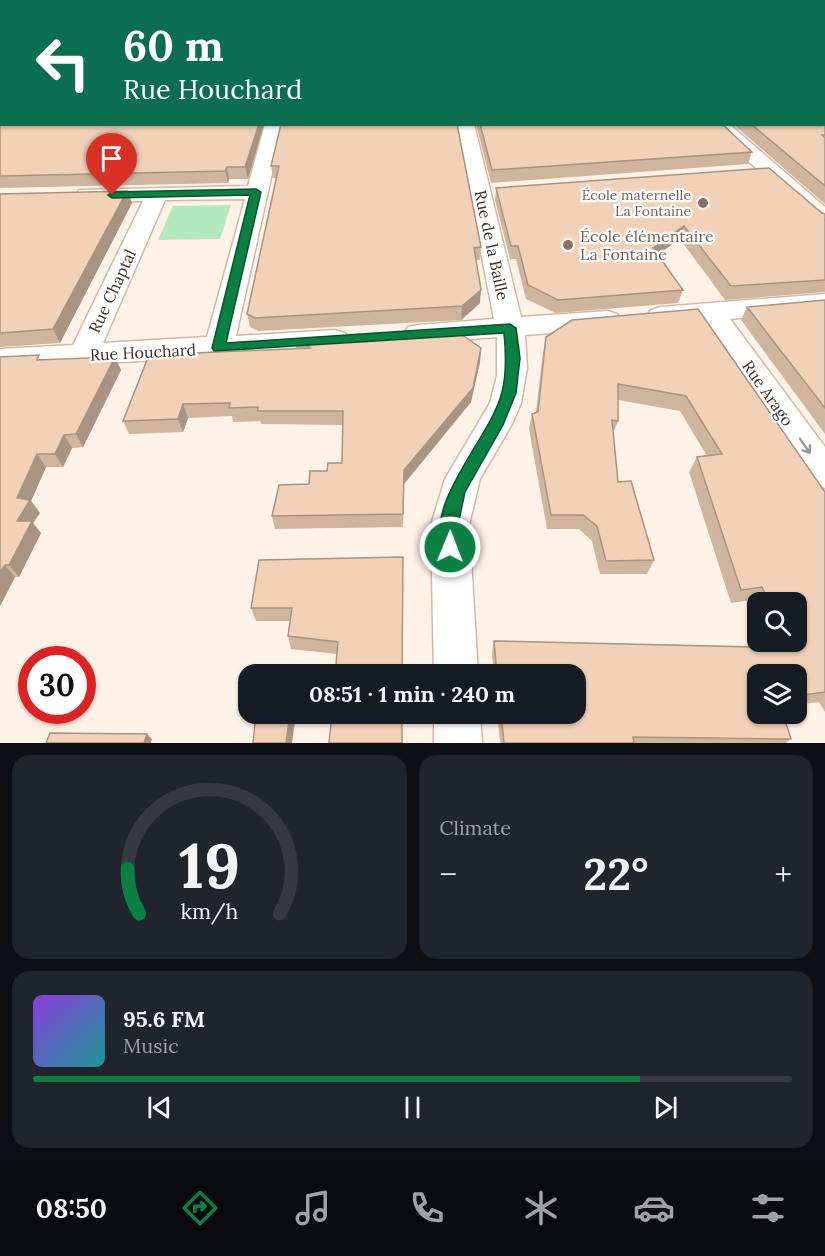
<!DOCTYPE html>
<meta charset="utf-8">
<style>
body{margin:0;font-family:Lora,serif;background:#20242c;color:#f1f3f6;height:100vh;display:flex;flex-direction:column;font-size:22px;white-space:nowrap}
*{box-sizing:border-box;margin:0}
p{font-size:20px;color:#9ea1a6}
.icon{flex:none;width:33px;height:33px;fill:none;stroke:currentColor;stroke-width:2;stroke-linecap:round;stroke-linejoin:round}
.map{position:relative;height:743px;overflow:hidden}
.drawer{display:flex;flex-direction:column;gap:12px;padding:12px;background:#0d0f14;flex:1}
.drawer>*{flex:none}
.guide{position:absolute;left:0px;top:0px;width:825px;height:126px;box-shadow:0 2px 4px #0004;background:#0b6e4f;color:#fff;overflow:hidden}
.controls{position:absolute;left:747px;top:592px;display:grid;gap:12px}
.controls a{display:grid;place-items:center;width:60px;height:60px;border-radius:12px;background:#171b24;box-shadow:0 2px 4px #0004;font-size:30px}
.speed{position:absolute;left:18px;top:646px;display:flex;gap:12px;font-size:30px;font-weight:700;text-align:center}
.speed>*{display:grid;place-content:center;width:78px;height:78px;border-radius:50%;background:#171b24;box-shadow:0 2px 4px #0004;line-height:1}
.speed .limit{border:9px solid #d22;background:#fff;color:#111}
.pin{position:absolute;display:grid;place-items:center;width:51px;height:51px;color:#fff;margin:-62px -26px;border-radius:50% 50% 50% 0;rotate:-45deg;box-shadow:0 0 6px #0007}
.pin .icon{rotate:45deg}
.me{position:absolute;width:66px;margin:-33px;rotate:1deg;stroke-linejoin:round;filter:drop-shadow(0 0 4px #0008)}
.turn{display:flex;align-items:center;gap:21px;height:126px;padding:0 24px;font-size:27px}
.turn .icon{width:78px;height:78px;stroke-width:2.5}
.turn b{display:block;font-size:42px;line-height:51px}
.big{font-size:45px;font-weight:700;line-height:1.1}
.drawer .widget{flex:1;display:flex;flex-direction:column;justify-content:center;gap:9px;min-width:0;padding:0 21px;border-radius:18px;background:#20242c}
.drawer .dial{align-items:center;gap:0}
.dial svg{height:156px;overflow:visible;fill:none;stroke:#363941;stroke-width:7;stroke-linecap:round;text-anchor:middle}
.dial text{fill:#f1f3f6;stroke:none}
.song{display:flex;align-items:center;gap:18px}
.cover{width:72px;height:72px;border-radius:9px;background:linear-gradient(135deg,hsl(270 70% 55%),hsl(180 70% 35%))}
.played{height:6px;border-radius:3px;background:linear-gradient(90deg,#0b8043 80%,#363941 80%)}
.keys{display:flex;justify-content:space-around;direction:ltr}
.heat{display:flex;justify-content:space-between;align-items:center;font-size:33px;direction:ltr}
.drawer .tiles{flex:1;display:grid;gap:12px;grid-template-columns:1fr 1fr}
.widget:last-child{grid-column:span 2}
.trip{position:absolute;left:238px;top:664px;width:348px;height:60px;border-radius:18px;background:#171b24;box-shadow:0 2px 4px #0004;font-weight:700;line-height:60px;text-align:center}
.tab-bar{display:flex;height:96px;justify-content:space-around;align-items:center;background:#090b0e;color:#9ea1a6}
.tab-bar .icon{width:42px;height:42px}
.tab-bar .on{color:#0b8043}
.tab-bar b{font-size:27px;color:#f1f3f6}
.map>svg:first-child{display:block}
.green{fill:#b3eabc}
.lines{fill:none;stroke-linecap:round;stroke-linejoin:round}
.minor-casing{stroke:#d7b89f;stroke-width:3}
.minor{fill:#fff;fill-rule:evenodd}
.wall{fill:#cfb59e}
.shaded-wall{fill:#a99381}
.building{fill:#f1d2b8;stroke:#a99381;stroke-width:1.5}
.oneway{stroke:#9e9893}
.route{fill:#0b8043;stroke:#07532c;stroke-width:1.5}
.education-dot{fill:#8d6e63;stroke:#fff;stroke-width:2}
.labels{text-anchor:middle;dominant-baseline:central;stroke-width:4.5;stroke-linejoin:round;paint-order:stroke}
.far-education-label{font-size:14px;fill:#785e54;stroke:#fff;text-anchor:end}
.education-label{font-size:16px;fill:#785e54;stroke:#fff;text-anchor:start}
.street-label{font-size:16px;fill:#3d3127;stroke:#fff}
</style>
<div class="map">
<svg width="825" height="743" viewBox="0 0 825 743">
<rect width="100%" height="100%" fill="#fff2e7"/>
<path class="green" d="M 231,205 L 220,239 L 158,240 L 173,206 Z"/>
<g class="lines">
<g class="minor-casing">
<g id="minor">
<path d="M 265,124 L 283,124 L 236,336 L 335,330 L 345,333 L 349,340 L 345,347 L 335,350 L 0,369 L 0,349 L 73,345 L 143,201 L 87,202 L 79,200 L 76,195 L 79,190 L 248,186 ZM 245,199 L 207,337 L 103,343 L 165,200 Z"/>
<path d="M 456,124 L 474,124 L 521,317 L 607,311 L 617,314 L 621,320 L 617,326 L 607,329 L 525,335 L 527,368 L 521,403 L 512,424 L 480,479 L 469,525 L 478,675 L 434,675 L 431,525 L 445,479 L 490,403 L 497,376 L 497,337 L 418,343 L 408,341 L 404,334 L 408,327 L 418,325 L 494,319 Z"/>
<path d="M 708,124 L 729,124 L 825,207 L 825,226 L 817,224 Z"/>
<path d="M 825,294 L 825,310 L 730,319 L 825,447 L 825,488 L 813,484 L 703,321 L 661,325 L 651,322 L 647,316 L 651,310 L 661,307 Z"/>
<path d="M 434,714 L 480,714 L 482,743 L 434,743 Z"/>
</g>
</g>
<use href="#minor" class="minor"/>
</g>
<g class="wall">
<path d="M 0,0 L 825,0 L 825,204 L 733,124 L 824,124 L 2,2 L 2,118 L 0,117 Z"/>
<path d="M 0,120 L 264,124 L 248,179 L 229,179 L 228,183 L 0,188 Z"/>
<path d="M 281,124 L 481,247 L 480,260 L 476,260 L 480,303 L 461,320 L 258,331 L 250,327 L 247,314 L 276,178 L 273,178 L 271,166 Z"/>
<path d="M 476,124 L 722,124 L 752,152 L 748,164 L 491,183 Z"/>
<path d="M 496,188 L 825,214 L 825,292 L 725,300 L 680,239 L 658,254 L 683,290 L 678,303 L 556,313 L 526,299 L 516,259 L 510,259 L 495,200 Z"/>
<path d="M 127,191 L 132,203 L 60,343 L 0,347 L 0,194 Z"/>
<path d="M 825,300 L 825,434 L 741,320 L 747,307 Z"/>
<path d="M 698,309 L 825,492 L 825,712 L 819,702 L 796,705 L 796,675 L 758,675 L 791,739 L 786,743 L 500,743 L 497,714 L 576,714 L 576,675 L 494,675 L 492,654 L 494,641 L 775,647 L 772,642 L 796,642 L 796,603 L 758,603 L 758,612 L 752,600 L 731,603 L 689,472 L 697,457 L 707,456 L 680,411 L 618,400 L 618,421 L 613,434 L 618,482 L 654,560 L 647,574 L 600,574 L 592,541 L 579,529 L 547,529 L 529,429 L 532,414 L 536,412 L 543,352 L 546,337 Z"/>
<path d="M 461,334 L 481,348 L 480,362 L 471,402 L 404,484 L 403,527 L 275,529 L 272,516 L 309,484 L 342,463 L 343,425 L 261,424 L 260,421 L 233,422 L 232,416 L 188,418 L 183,432 L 129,434 L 123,421 L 296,348 L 295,339 Z"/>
<path d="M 0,357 L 42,360 L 121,370 L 83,447 L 72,448 L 63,467 L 46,467 L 31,501 L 40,513 L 33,523 L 41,533 L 19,577 L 15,577 L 0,606 Z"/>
<path d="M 403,557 L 337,654 L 291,649 L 288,636 L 290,621 L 256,621 L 251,608 Z"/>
</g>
<g class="shaded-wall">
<path d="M 259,124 L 264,124 L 248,179 L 245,167 Z"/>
<path d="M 227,167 L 229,179 L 228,183 L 225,171 Z"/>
<path d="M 127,191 L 132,203 L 60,343 L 53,329 Z"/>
<path d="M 684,226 L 680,239 L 649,261 L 653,248 Z"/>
<path d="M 481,290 L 480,303 L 461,320 L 462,306 Z"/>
<path d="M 481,348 L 480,362 L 471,402 L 404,484 L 403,527 L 404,470 Z"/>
<path d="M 115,357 L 121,370 L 83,447 L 76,434 Z"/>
<path d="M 183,404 L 188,418 L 183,432 L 178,419 Z"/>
<path d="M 64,435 L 72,448 L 63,467 L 55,454 Z"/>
<path d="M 37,454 L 46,467 L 31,501 L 40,513 L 33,523 L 41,533 L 19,577 L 9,565 L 17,521 L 17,498 Z"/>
<path d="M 5,565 L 15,577 L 0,606 L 0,573 Z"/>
<path d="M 290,714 L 296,714 L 292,743 L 286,743 Z"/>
<path d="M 147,734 L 152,739 L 151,743 L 144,743 Z"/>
</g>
<g class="building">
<path d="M 0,0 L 825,0 L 825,135 L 822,135 L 825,138 L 825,186 L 751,124 L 824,124 L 824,2 L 2,2 L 2,111 L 0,110 Z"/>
<path d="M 2,119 L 2,124 L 259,124 L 245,167 L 227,167 L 225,171 L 0,176 L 0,120 Z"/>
<path d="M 281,124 L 457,124 L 481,247 L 474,248 L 481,290 L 462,306 L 255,318 L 247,314 L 279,166 L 271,166 Z"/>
<path d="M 480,124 L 722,124 L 752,152 L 492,170 Z"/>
<path d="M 769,168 L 822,213 L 825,214 L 825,220 L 824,220 L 825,220 L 825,280 L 731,286 L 684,226 L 653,248 L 683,290 L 558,300 L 528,285 L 518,246 L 511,246 L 496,188 Z"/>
<path d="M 127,191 L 53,329 L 0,333 L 0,194 Z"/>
<path d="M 825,300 L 825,408 L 747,307 Z"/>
<path d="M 698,309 L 825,492 L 825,692 L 796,696 L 796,675 L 758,675 L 758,714 L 783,714 L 791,739 L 633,737 L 634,743 L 504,743 L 501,714 L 576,714 L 576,675 L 497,675 L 494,641 L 794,648 L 791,642 L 796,642 L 796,603 L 770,603 L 762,587 L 741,590 L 697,457 L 722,454 L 686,396 L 618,384 L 618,421 L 612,420 L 618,482 L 631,481 L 654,560 L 606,561 L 597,526 L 583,515 L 551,515 L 532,414 L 538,412 L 546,337 L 572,320 Z"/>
<path d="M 460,329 L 461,334 L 481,348 L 473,388 L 404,470 L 403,514 L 272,516 L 279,485 L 309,484 L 310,471 L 327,471 L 328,463 L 342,463 L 343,411 L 258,411 L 258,407 L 229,408 L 230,403 L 183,404 L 178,419 L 123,421 L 149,355 L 310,348 L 295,339 Z"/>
<path d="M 39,355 L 37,360 L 115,357 L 76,434 L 64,435 L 55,454 L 37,454 L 17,498 L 30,500 L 17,521 L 32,521 L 9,565 L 5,565 L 0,573 L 0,357 Z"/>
<path d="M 403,557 L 402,675 L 335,675 L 338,642 L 288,636 L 292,608 L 251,608 L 259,560 Z"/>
<path d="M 256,714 L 290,714 L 286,743 L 253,743 Z"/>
<path d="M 332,714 L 402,714 L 402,743 L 329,743 Z"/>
<path d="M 50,733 L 147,734 L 144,743 L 46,743 Z"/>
</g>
<defs><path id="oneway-shaft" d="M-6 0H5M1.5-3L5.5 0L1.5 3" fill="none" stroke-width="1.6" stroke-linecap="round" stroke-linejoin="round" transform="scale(1.5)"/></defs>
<use class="oneway" href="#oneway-shaft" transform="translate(805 446) rotate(55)"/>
<path class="route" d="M 256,189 L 261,192 L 226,343 L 510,324 L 516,328 L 520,358 L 516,393 L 503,425 L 465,492 L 458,525 L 459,547 L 457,552 L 450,555 L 444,552 C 422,503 491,438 502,392 C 507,372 506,353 504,333 L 214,351 L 212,348 L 250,195 L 112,198 L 108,195 L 112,192 Z"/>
<g class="education-dot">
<circle cx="703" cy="203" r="6"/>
<circle cx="568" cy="245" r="6"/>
</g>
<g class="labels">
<g class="far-education-label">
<text x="691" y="195">École maternelle<tspan x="691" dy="16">La Fontaine</tspan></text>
</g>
<g class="education-label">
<text x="580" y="236">École élémentaire<tspan x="580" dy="18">La Fontaine</tspan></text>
</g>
<g class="street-label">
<text transform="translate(492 245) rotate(78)">Rue de la Baille</text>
<text transform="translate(112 291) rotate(-65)">Rue Chaptal</text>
<text transform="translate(143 352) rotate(-3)">Rue Houchard</text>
<text transform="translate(768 393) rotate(55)">Rue Arago</text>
</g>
</g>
</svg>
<div class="controls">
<a><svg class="icon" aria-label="search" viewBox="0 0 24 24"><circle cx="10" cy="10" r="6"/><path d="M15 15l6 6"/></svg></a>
<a><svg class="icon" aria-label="layers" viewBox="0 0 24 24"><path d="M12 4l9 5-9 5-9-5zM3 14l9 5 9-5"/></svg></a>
</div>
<div class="speed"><div class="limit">30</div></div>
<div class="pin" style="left:112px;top:195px;background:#d93025"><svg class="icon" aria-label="arrive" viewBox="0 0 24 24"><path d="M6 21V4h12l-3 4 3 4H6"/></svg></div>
<svg class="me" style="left:450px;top:547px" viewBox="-20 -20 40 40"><circle r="17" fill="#0b8043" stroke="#fff" stroke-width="3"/><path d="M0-11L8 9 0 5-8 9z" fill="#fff"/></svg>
<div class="trip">08:51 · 1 min · 240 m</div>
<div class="guide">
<div class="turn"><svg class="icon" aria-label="left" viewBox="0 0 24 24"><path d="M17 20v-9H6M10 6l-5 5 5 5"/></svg><div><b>60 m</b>Rue Houchard</div></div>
</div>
</div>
<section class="drawer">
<div class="tiles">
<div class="widget dial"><svg viewBox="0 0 100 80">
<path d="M14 69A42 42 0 1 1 86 69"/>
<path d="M14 69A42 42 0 0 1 8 46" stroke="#0b8043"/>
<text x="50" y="56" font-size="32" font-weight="700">19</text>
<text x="50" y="72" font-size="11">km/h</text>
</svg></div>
<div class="widget"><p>Climate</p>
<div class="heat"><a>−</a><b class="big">22°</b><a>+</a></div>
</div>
<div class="widget">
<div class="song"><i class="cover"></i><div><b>95.6 FM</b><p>Music</p></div></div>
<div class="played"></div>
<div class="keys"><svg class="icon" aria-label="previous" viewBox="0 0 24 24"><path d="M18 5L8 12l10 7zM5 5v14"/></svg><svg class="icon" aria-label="pause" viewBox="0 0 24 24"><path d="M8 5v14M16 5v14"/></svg><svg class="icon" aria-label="next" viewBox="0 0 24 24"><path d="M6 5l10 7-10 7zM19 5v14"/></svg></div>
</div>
</div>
</section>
<nav class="tab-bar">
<b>08:50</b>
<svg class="icon on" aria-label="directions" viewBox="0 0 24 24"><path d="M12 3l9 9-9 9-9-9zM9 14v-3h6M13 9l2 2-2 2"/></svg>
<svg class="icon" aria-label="music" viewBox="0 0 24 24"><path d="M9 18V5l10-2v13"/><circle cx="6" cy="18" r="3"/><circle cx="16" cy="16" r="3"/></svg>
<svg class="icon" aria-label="phone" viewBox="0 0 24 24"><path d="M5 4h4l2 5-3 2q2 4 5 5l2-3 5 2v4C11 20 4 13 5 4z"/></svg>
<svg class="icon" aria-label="climate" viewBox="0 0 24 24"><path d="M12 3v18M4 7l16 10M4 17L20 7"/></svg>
<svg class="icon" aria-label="car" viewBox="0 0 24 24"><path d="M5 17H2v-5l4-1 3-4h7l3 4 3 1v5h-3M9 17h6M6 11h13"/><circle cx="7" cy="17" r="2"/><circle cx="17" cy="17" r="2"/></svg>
<svg class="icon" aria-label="filters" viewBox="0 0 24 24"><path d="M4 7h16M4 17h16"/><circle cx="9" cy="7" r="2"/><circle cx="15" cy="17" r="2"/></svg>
</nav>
